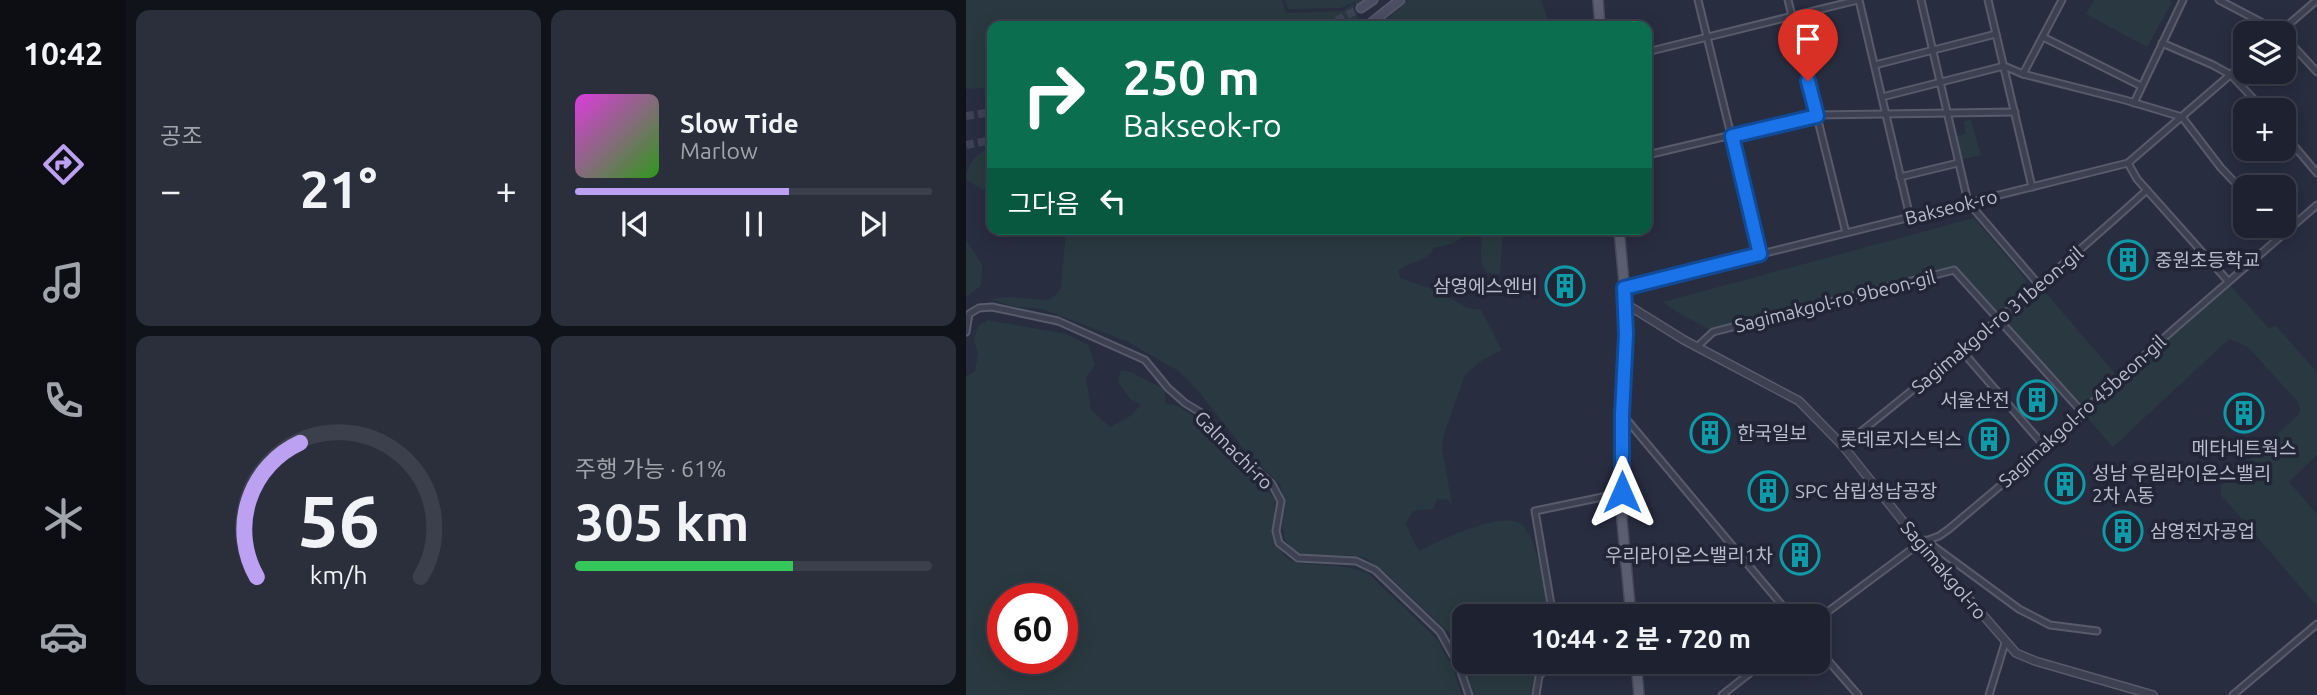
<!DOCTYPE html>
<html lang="ko">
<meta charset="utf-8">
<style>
body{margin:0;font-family:Ubuntu,"Noto Sans KR",sans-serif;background:#2b2f3c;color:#f1f3f6;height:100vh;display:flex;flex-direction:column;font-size:26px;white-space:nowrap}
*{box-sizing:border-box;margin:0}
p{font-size:23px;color:#a1a4ab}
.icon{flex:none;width:38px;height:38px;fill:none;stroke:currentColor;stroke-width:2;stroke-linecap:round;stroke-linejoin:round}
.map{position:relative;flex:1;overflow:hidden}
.sheet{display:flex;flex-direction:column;gap:10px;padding:10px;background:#10131a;width:840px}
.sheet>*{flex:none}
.hud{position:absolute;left:21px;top:21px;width:665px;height:214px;border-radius:14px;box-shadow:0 4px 18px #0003,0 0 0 2px #3c3f4c;background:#0b6e4f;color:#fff;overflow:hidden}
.controls{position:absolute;left:1267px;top:21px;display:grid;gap:14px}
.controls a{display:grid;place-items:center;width:63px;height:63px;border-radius:14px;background:#1e2230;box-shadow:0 4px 18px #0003,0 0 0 2px #3c3f4c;font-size:35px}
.speed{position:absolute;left:21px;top:583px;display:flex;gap:14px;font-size:35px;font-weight:700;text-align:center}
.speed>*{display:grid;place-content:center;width:91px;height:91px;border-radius:50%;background:#1e2230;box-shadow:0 4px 18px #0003,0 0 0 2px #3c3f4c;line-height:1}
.speed .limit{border:10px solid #d22;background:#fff;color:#111}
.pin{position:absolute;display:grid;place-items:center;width:60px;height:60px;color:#fff;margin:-72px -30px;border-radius:50% 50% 50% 0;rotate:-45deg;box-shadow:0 0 7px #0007}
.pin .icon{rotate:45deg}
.me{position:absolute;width:77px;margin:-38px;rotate:0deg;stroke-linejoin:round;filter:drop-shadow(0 0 5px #0008)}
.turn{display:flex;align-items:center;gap:24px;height:147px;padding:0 21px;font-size:32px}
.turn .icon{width:91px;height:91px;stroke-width:2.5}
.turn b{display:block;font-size:49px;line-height:60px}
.then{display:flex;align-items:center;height:66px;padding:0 21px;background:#0003;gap:14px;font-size:26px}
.big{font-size:52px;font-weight:700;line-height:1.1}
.sheet .widget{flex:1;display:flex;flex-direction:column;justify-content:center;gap:10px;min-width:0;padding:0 24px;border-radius:14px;background:#2b2f3c}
.sheet .dial{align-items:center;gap:0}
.dial svg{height:182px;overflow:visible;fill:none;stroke:#3c3f4c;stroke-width:7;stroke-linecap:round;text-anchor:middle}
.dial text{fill:#f1f3f6;stroke:none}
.song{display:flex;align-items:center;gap:21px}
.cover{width:84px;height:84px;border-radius:10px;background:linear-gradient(135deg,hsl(300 70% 55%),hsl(110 70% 35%))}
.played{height:7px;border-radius:4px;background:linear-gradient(90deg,#bca0f2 60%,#3c3f4c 60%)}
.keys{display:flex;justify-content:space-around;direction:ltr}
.heat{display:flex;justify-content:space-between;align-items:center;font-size:38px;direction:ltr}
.charge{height:10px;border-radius:5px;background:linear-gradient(90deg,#34c759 61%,#3c3f4c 0)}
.sheet .tiles{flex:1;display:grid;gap:10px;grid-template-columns:repeat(2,1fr)}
.trip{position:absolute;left:486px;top:604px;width:378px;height:70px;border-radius:14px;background:#1e2230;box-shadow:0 4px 18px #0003,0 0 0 2px #3c3f4c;font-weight:700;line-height:70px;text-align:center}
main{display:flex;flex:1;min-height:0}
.menu{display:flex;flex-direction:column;width:126px;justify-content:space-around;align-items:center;background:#0c0e13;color:#a1a4ab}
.menu .icon{width:49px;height:49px}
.menu .on{color:#bca0f2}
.menu b{font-size:32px;color:#f1f3f6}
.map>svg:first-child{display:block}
.green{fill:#2a3941;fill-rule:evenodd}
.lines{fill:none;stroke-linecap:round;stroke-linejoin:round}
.secondary-tunnel{stroke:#3e4255;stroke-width:8;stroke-dasharray:8 4;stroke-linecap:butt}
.minor-casing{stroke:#575b6a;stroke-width:9}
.tertiary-casing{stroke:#575b6a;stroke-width:10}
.secondary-casing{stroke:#575b6a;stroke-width:11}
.primary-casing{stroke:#464959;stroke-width:12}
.minor{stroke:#3c4050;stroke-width:5}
.tertiary{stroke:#3c4050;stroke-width:7}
.secondary{stroke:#4b4e63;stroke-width:8}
.primary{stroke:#5b5e70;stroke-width:9}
.route-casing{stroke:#114b97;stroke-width:18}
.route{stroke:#1a73e8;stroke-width:12}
.labels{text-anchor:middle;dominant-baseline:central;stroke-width:7;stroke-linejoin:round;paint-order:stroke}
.street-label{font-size:19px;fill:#b9bcca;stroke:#212535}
.poi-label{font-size:19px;fill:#b9bcca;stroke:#212535;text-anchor:start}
</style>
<main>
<nav class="menu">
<b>10:42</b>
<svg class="icon on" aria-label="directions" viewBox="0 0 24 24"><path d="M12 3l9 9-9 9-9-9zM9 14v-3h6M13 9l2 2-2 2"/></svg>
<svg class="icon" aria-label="music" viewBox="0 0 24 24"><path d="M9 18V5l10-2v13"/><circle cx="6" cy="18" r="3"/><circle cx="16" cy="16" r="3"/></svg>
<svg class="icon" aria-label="phone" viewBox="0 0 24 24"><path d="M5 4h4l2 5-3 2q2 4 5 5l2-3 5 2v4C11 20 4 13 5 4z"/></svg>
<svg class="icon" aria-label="climate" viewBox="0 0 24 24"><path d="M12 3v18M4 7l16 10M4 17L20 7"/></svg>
<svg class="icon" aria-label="car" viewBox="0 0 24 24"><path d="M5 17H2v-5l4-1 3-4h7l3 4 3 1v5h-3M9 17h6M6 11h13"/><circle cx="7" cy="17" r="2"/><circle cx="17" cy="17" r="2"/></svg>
</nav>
<section class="sheet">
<div class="tiles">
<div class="widget"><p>공조</p>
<div class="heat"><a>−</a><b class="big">21°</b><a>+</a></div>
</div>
<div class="widget">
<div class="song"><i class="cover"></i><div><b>Slow Tide</b><p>Marlow</p></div></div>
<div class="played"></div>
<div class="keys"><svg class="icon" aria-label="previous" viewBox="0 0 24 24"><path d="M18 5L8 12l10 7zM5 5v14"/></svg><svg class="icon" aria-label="pause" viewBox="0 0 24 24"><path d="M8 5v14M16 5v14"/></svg><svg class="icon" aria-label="next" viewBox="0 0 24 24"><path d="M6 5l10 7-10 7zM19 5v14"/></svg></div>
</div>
<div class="widget dial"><svg viewBox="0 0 100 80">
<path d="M14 69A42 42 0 1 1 86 69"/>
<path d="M14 69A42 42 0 0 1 33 10" stroke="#bca0f2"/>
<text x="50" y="56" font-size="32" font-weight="700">56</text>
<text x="50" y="72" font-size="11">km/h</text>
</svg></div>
<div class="widget"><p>주행 가능 · 61%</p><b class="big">305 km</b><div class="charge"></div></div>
</div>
</section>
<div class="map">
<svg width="1351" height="695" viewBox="0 0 1351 695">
<rect width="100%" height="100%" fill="#282d40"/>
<g class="green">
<path d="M 0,0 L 316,0 L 320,13 L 376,11 L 387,4 L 395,26 L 26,26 L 26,93 L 15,88 L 0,89 Z"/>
<path d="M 319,0 L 398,0 L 391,7 L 388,2 L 375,8 L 322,9 Z"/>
<path d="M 442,0 L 575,0 L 584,26 L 413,26 Z"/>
<path d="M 1128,0 L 1203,0 L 1206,2 L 1181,47 L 1120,14 Z"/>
<path d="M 1005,120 L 1015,155 L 998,159 L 995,157 L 990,136 L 1000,134 L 998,121 Z"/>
<path d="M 23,147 L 26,147 L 26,177 L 17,190 L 1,180 C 0,163 9,156 23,147 Z"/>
<path d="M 1008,218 L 1059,278 L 1061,293 L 1073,285 L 1151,376 L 1114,408 L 1034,319 L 1041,312 L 1030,311 L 988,268 L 744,330 L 711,312 L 697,302 Z"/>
<path d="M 100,229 L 537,229 L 534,274 L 521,273 C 510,260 518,247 514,232 L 510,229 L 486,244 L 468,248 L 462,256 L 432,270 L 434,278 L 472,291 L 502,308 L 515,310 L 536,350 L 515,361 L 499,375 L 478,434 L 476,448 L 486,505 L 482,500 L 471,499 L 467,509 L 447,511 L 440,523 L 447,541 L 453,551 C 473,541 535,510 555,524 C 572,536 579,596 582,616 L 499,616 L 499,662 L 577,662 L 568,675 L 565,695 L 509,695 L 483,633 L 421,574 L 400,558 L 385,555 L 341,555 L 329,552 L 319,540 L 316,526 L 319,505 L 314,484 L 277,448 L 233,392 L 214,372 L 162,342 L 111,322 L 76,309 L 45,306 L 25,299 L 43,297 L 81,300 L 89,296 L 95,287 Z"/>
<path d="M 0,240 L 16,265 L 15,286 L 0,297 Z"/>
<path d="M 1263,284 L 1303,329 L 1309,325 L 1351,372 L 1351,455 L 1323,482 L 1351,514 L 1351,606 L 1255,495 L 1255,486 L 1333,414 L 1334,408 L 1331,401 L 1282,347 L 1263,339 L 1147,447 L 1116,412 Z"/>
<path d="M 22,320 L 100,334 L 122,345 L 129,364 L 120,378 L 125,410 L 144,427 L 166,415 L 175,404 L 164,399 L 152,382 L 155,370 L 165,372 L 198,389 L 200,404 L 210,405 L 240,424 L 271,466 L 292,482 L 309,499 C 302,594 348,550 403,574 L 471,639 L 488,670 L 496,695 L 0,695 L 0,376 L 9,372 L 12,353 L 8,339 L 12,326 ZM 37,598 L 96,598 L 96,658 L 37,658 Z"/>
</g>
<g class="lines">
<g class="secondary-tunnel">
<path d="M 360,26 L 395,8"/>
<path d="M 0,116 L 26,112"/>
<path d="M 0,145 L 26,140"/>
</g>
<g class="minor-casing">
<g id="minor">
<path d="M 732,0 L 794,254"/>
<path d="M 822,0 L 880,233"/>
<path d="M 893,0 L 944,217"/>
<path d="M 955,0 L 1002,202 L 1073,285"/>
<path d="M 1022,0 L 1066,187"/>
<path d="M 1253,0 L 1316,33"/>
<path d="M 1314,32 L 1351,0"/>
<path d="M 1318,36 L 1351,72"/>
<path d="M 1077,37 L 1175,86"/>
<path d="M 1196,43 L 1247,65 L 1265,75 L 1298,110"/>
<path d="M 681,52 L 892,0"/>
<path d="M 909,65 L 1030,34"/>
<path d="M 1057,74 L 1096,0"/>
<path d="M 916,97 L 1038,66 L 1057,74 L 1159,100 L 1216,117 L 1255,168 L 1279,193"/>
<path d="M 1168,103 L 1217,0"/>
<path d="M 1318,134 L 1351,173"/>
<path d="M 681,155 L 851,115 L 1049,112"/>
<path d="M 1162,163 L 1171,179 L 1262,281"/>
<path d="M 934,177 L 992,163"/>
<path d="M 1310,226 L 1317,234"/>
<path d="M 658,288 L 1162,163 L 1279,62"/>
<path d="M 0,332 L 3,314 L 13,308 L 26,307 L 92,321 L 179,360 L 202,388 L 219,403 L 237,414 L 251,434 L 306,484 L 315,501 L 310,531 L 313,543 L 332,558 L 390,561 L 409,570 L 474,632 L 493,666 L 503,695"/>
<path d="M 732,346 L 747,332 L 988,270 L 1116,412"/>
<path d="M 996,351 L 1079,447"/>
<path d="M 656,414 L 825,616"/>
<path d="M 877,446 C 981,363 1083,279 1181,190"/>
<path d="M 959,540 L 1053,609 L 1084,625 L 1131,631"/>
<path d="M 587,616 L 569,511 L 656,493"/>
<path d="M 852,619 L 954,543 L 973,536 L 983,529 L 1111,421 L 1116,412 L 1208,329 L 1351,205"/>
<path d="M 852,649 L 892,695"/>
<path d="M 570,695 L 573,676 L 587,662"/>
<path d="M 756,695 L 798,662"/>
<path d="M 1023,695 L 1039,643"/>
<path d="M 1267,695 L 1351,624"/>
</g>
</g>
<g class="tertiary-casing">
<path id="tertiary" d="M 660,304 L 718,340 L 833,401 L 877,446 L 955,544 L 1050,653 L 1069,661 L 1187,695"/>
</g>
<g class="secondary-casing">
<g id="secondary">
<path d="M 395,8 L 407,0"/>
<path d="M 405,23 L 434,0"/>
</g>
</g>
<g class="primary-casing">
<g id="primary">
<path d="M 632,0 L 634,26"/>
<path d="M 653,229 L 660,304 L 656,414 L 656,521 L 665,616"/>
<path d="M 670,662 L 673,695"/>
</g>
</g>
<use href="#minor" class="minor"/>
<use href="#tertiary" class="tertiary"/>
<use href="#secondary" class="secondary"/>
<use href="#primary" class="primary"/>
</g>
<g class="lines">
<g class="route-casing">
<path id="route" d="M 656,492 L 656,414 L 660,334 L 658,288 L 794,254 L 766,136 L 851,116 L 842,81"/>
</g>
<use href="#route" class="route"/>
</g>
<defs>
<g id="building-ring" transform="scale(2.0125)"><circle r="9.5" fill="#212535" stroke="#0f9aa8" stroke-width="1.5"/><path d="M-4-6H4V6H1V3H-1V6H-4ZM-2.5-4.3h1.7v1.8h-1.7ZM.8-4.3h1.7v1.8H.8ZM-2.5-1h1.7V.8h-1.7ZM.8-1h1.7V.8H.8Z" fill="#0f9aa8"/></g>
</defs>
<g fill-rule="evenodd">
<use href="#building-ring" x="1162" y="260"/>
<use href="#building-ring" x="599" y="286"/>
<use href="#building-ring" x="1071" y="400"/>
<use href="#building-ring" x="1278" y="413"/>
<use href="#building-ring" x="744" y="433"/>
<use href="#building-ring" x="1023" y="439"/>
<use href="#building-ring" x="1099" y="484"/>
<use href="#building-ring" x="802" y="491"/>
<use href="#building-ring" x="1157" y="531"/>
<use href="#building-ring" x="834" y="555"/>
</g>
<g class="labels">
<g class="street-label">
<text transform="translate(985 207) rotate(-14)">Bakseok-ro</text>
<text transform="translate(869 301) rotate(-14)">Sagimakgol-ro 9beon-gil</text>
<text transform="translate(1031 320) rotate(-40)">Sagimakgol-ro 31beon-gil</text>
<text transform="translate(1116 411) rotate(-42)">Sagimakgol-ro 45beon-gil</text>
<text transform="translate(268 450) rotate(45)">Galmachi-ro</text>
<text transform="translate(978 570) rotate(50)">Sagimakgol-ro</text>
</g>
<g class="poi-label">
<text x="1189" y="260">중원초등학교</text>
<text x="572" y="286" text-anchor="end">삼영에스엔비</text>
<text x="1044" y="400" text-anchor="end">서울산전</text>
<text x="771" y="433">한국일보</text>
<text x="996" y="439" text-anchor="end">롯데로지스틱스</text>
<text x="1278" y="448" text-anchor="middle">메타네트웍스</text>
<text x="1126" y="473">성남 우림라이온스밸리<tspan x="1126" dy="22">2차 A동</tspan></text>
<text x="829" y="491">SPC 삼립성남공장</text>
<text x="1184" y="531">삼영전자공업</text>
<text x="807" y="555" text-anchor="end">우리라이온스밸리1차</text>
</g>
</g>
</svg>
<div class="controls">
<a><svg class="icon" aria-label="layers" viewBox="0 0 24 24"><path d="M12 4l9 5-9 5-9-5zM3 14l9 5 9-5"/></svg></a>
<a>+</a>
<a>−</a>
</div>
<div class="speed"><div class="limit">60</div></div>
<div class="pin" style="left:842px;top:81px;background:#d93025"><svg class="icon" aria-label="arrive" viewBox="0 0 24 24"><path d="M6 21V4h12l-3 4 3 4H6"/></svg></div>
<svg class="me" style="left:656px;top:492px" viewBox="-20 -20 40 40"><path d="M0-17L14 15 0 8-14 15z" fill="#1a73e8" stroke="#fff" stroke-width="4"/></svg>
<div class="trip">10:44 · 2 분 · 720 m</div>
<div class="hud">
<div class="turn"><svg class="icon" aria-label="right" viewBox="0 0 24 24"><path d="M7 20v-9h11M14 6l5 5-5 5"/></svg><div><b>250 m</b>Bakseok-ro</div></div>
<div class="then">그다음<svg class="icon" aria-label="left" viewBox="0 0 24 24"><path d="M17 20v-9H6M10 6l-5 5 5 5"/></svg></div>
</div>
</div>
</main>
